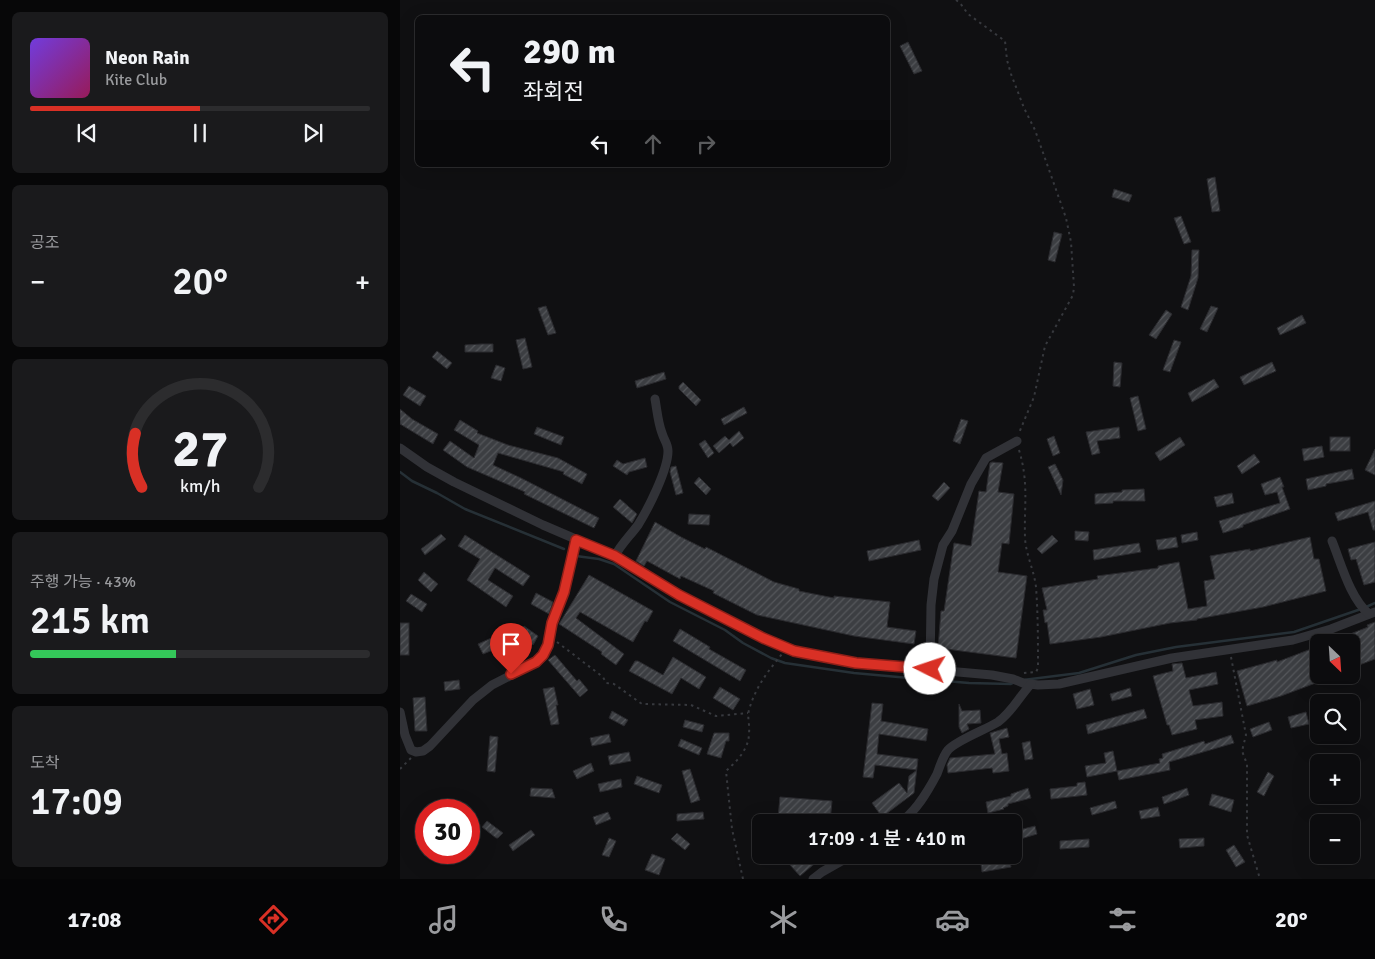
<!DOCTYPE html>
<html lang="ko">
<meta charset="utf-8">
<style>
body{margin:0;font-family:Signika,"Noto Sans KR",sans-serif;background:#1a1a1c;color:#f1f3f6;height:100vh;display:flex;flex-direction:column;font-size:19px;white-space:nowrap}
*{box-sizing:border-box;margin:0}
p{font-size:16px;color:#9a9b9e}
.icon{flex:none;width:28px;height:28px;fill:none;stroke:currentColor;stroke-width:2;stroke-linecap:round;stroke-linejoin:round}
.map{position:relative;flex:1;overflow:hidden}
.sheet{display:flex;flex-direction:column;gap:12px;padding:12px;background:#070708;width:400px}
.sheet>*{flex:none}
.guide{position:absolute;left:15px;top:15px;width:475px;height:152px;border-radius:8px;box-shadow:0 5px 20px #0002,0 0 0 1px #2c2c2e;background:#0c0c0e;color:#f1f3f6;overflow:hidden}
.needle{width:32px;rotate:155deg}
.controls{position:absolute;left:910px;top:634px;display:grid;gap:10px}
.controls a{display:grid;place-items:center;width:50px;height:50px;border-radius:8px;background:#0c0c0e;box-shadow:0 5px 20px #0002,0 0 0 1px #2c2c2e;font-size:25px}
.speed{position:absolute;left:15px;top:799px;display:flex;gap:10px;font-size:25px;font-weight:700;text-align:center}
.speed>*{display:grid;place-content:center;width:65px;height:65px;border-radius:50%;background:#0c0c0e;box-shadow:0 5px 20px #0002,0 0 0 1px #2c2c2e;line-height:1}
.speed .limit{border:8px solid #d22;background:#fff;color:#111}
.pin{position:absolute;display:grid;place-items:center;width:42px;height:42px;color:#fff;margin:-51px -21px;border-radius:50% 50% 50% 0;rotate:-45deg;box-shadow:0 0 5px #0007}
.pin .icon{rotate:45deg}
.me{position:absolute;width:55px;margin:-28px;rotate:274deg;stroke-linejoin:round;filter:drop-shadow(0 0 4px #0008)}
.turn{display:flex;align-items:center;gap:18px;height:105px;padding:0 25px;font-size:22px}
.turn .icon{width:65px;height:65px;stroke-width:2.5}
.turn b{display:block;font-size:35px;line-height:42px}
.lanes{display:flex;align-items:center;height:48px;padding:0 25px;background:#0003;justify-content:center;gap:25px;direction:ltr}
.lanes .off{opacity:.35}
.big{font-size:38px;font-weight:600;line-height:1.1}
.sheet .widget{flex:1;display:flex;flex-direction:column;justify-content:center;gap:8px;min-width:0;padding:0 18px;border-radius:8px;background:#1a1a1c}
.sheet .dial{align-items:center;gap:0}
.dial svg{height:130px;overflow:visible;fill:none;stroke:#2c2c2e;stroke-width:7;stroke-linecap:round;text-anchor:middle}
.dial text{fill:#f1f3f6;stroke:none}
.song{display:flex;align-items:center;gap:15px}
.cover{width:60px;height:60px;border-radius:8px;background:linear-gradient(135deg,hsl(260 70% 55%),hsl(330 70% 35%))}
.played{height:5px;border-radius:2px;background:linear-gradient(90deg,#d93025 50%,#2c2c2e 50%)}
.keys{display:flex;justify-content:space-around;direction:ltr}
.heat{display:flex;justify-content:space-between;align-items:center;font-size:28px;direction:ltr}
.charge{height:8px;border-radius:4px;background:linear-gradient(90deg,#34c759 43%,#2c2c2e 0)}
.trip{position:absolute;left:352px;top:814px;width:270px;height:50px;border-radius:8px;background:#0c0c0e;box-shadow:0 5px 20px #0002,0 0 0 1px #2c2c2e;font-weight:600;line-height:50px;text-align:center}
.tab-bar{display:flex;height:80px;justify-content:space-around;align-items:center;background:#050506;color:#9a9b9e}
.tab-bar .icon{width:35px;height:35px}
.tab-bar .current{color:#d93025}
.tab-bar b{font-size:22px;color:#f1f3f6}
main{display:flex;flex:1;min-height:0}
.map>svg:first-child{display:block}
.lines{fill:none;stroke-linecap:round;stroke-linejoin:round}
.stream{stroke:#263036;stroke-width:2.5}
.building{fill:url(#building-hatch);stroke:#2a2a2e}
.path{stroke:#37393e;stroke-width:2;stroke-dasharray:2.5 4;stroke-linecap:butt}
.minor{stroke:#313237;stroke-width:9}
.route-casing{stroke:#8d1f18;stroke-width:12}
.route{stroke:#d93025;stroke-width:9}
</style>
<main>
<section class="sheet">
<div class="widget">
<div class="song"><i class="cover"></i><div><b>Neon Rain</b><p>Kite Club</p></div></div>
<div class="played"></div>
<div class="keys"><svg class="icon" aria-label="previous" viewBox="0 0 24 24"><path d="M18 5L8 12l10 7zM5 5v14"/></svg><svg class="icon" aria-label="pause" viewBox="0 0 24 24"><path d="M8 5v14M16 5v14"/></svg><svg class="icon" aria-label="next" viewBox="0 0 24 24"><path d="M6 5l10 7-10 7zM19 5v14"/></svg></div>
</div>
<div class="widget"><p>공조</p>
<div class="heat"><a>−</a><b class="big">20°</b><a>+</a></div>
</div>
<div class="widget dial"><svg viewBox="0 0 100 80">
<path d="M14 69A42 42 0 1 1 86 69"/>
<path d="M14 69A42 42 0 0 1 10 36" stroke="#d93025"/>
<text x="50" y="56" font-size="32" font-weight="700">27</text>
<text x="50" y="72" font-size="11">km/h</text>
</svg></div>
<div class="widget"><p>주행 가능 · 43%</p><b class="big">215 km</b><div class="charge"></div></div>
<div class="widget"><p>도착</p><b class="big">17:09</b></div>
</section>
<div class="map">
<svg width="975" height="879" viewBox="0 0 975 879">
<defs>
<pattern id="building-hatch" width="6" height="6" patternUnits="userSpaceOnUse" patternTransform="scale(1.25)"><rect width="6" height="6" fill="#3c3e42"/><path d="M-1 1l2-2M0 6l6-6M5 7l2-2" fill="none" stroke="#55575b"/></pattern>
</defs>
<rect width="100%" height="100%" fill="#101012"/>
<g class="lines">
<g class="stream">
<path d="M 0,472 L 12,481 L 37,493 L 65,509 L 164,549"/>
<path d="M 176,556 L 199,559 L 214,564 L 270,602 L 325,630 L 343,643 L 371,658 L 385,663 L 454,673 L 498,677 L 569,683 L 611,684 L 615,682"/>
<path d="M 966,607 L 975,603"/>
<path d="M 623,680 L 679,673 L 736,655 L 776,647 L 894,632 L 961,609"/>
</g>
</g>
<g class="building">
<path d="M 508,42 L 522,71 L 514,74 L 500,46 Z"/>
<path d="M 815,177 L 820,211 L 812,212 L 807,179 Z"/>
<path d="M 714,189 L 732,195 L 729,202 L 712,197 Z"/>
<path d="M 781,216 L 791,242 L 784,244 L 774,218 Z"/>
<path d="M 654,232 L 662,234 L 655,262 L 648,260 Z"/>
<path d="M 792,250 L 799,250 L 798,278 L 788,310 L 781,307 L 791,276 Z"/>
<path d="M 146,306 L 156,333 L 148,335 L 138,308 Z"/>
<path d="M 811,306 L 818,308 L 807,332 L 800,329 Z"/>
<path d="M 766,310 L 772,314 L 756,339 L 749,335 Z"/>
<path d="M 902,315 L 906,323 L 880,335 L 877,328 Z"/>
<path d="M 125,338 L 132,367 L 123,369 L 116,340 Z"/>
<path d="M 774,340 L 781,342 L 770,372 L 763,370 Z"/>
<path d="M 81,344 L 93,344 L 93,352 L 65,352 L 65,345 Z"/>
<path d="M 37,351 L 52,363 L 47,369 L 32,357 Z"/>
<path d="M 714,362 L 722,363 L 720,387 L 713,386 Z"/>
<path d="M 872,362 L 876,371 L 844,385 L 840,377 Z"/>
<path d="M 96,365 L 105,368 L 101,381 L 91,378 Z"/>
<path d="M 264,372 L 266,379 L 237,388 L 235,381 Z"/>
<path d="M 814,379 L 819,387 L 792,402 L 788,393 Z"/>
<path d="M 283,382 L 301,400 L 296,406 L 279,389 L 279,386 Z"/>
<path d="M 9,386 L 26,396 L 20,406 L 3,395 Z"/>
<path d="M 738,396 L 746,429 L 738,431 L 730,398 Z"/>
<path d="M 344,407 L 347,413 L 324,425 L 321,419 Z"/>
<path d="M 0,409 L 12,419 L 38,434 L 33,444 L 0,424 Z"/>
<path d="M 561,419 L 568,421 L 560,444 L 553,441 Z"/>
<path d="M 60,420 L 78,431 L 77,433 L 108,445 L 158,458 L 187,474 L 182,484 L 163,474 L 164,472 L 98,453 L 93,465 L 121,478 L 199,518 L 194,528 L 124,494 L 125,492 L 67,467 L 43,450 L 50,441 L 74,458 L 79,445 L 54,430 Z"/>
<path d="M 137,427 L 164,437 L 161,445 L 134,434 Z"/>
<path d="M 719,427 L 720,438 L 697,441 L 700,453 L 692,455 L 686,432 Z"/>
<path d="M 339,431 L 344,438 L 333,447 L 330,443 L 319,453 L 313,446 L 325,436 L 329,440 Z"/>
<path d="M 654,436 L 660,453 L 653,456 L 647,439 Z"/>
<path d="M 780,437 L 785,445 L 760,461 L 755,453 Z"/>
<rect x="930" y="437" width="20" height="14"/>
<path d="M 305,440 L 314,453 L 308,458 L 299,444 Z"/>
<path d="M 922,446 L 924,457 L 904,461 L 902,449 Z"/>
<path d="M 975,449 L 975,475 L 965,470 Z"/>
<path d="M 854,454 L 860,462 L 842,474 L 837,466 Z"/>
<path d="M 245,458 L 247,467 L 229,472 L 227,475 L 213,466 L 217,460 L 223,464 Z"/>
<path d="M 592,462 L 603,463 L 598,492 L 614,494 L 609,544 L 602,543 L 598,572 L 627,576 L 616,658 L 538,648 L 541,611 L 544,611 L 554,543 L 571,546 L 579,491 L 586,492 L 590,463 Z"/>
<path d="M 655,464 L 663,480 L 661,495 L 648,467 Z"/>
<path d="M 276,466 L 283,493 L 276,495 L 270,472 L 271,467 Z"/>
<path d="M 952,469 L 954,479 L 926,484 L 926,486 L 908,490 L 906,479 Z"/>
<path d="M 299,477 L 311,489 L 306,495 L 294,483 Z"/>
<path d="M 880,477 L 884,487 L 882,487 L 890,509 L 843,525 L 843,527 L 823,533 L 819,521 L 880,503 L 877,492 L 865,495 L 861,484 Z"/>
<path d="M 544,482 L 550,488 L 538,501 L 532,496 Z"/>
<path d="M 744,489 L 745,501 L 713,501 L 713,503 L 695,504 L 695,494 L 722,492 L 722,490 Z"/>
<path d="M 832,493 L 834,503 L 817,507 L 814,497 Z"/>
<path d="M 220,499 L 237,514 L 232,523 L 213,507 Z"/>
<path d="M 975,501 L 975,530 L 973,530 L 968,512 L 938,521 L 935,513 Z"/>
<path d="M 289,514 L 310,515 L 309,525 L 288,524 Z"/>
<path d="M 255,522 L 281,537 L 305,549 L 306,547 L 374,582 L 399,589 L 399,591 L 434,598 L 434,596 L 490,602 L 487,627 L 516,631 L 514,644 L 454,636 L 357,615 L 313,593 L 314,591 L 281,576 L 280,579 L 247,561 L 244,566 L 236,561 Z"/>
<path d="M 675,531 L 689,532 L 688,541 L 675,540 Z"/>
<path d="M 797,532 L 798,540 L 782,543 L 781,535 Z"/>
<path d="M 41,534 L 46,539 L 25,555 L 21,549 Z"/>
<path d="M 65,535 L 130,576 L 123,586 L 95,568 L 88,580 L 113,596 L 106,607 L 67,580 L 80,559 L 58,546 Z"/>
<path d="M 652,535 L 658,541 L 642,554 L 637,549 Z"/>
<path d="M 776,537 L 778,547 L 758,550 L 756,540 Z"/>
<path d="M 910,537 L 914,559 L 919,559 L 926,591 L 863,607 L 797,619 L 797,620 L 770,623 L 701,637 L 650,644 L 647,622 L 645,623 L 643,610 L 647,610 L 642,588 L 698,579 L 697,576 L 758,568 L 758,566 L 779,562 L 788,609 L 807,606 L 804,581 L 815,579 L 810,556 L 850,549 L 850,551 Z"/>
<path d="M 519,540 L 521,550 L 469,561 L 467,551 Z"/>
<path d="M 975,542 L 975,582 L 964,585 L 956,559 L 951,560 L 948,549 Z"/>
<path d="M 739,543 L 741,552 L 694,560 L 693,550 Z"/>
<path d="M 24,572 L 38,584 L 31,592 L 18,580 Z"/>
<path d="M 189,575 L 253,611 L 247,622 L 245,621 L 233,642 L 180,612 L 176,618 L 224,654 L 216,665 L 201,654 L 202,652 L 159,624 Z"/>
<path d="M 136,593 L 153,602 L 149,614 L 131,604 Z"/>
<path d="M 11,594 L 27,604 L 22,612 L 6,601 Z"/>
<path d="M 975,622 L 975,659 L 954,667 L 951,659 L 951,642 L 930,642 L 968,627 L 967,625 Z"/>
<rect x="0" y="623" width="9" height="32"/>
<path d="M 124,626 L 138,636 L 133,645 L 119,633 Z"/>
<path d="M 280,629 L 310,647 L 309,649 L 346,670 L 340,681 L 273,641 Z"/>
<path d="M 98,635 L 103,646 L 83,654 L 78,644 Z"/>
<path d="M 919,646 L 919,675 L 921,681 L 881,696 L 847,706 L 837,671 L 877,660 L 877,662 Z"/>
<path d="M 155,655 L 177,681 L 179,679 L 188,690 L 180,697 L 148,660 Z"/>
<path d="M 273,657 L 306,677 L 299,689 L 281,678 L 272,694 L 229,671 L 235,661 L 238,661 L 263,675 Z"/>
<path d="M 782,663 L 786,678 L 816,672 L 818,684 L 789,690 L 793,706 L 822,702 L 823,716 L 795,720 L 797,729 L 772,735 L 769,725 L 767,725 L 753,676 L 773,671 L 772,664 Z"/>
<path d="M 59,680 L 60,689 L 45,691 L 44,682 Z"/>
<path d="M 154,687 L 158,705 L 156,705 L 159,724 L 151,725 L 143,689 Z"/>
<path d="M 320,687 L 340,699 L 333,710 L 313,698 Z"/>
<path d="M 730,688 L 732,696 L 712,701 L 710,694 Z"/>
<path d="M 690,689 L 694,705 L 677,709 L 673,694 Z"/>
<path d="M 25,697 L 27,731 L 15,731 L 13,698 Z"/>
<path d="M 472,703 L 483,704 L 481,721 L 528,729 L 526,741 L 479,734 L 477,754 L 518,759 L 514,793 L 482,817 L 472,803 L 499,783 L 507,793 L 509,776 L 517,770 L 475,765 L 473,778 L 463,777 Z"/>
<path d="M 559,704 L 562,711 L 580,710 L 581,723 L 567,724 L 569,729 L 562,733 L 559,727 Z"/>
<path d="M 744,709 L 747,718 L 688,734 L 686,725 Z"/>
<path d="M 212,711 L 228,720 L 224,726 L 209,718 Z"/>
<path d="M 906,712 L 909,724 L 891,728 L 888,717 Z"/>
<path d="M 285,720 L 304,725 L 302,732 L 283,727 Z"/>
<path d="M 869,722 L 872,730 L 853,737 L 850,729 Z"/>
<path d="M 607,728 L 609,737 L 599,739 L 602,754 L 607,753 L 609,771 L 593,773 L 592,768 L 548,773 L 547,765 L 550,758 L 595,754 L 590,733 Z"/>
<path d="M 314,733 L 329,733 L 329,741 L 326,741 L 321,758 L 307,754 Z"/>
<path d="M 209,734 L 211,742 L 192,746 L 190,738 Z"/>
<path d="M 831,735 L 834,743 L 769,762 L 770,770 L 719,780 L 717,771 L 760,763 L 759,759 L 763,758 L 762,754 L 804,741 L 805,744 Z"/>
<path d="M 90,736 L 98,737 L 95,772 L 87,771 Z"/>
<path d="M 281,739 L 302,748 L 299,755 L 278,746 Z"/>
<path d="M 630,741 L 633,759 L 625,760 L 622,743 Z"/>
<path d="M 713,751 L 717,771 L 687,777 L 685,766 L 706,763 L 704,753 Z"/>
<path d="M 229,752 L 231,761 L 210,765 L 208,756 Z"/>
<path d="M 191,763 L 194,771 L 177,779 L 173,771 Z"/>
<path d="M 290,769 L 300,800 L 291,803 L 282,771 Z"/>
<path d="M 868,772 L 874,776 L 864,796 L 857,792 Z"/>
<path d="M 237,776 L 262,785 L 259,793 L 234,784 Z"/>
<path d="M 221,779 L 222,787 L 200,792 L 198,784 Z"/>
<path d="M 685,782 L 687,795 L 651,799 L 650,789 L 677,786 L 677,783 Z"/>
<path d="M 131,788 L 152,789 L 155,798 L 130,796 Z"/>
<path d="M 628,788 L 631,798 L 608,804 L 608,806 L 603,808 L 604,809 L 588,813 L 586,802 L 611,796 L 611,794 Z"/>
<path d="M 787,788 L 789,795 L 764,804 L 762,797 Z"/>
<path d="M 812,794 L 834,800 L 831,812 L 809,805 Z"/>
<path d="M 380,797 L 432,801 L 430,822 L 378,818 Z"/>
<path d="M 715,801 L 717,808 L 692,815 L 690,808 Z"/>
<path d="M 758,807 L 760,816 L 741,819 L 739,811 Z"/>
<path d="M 208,812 L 211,819 L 196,825 L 193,817 Z"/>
<path d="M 303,812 L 304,819 L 277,821 L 277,814 Z"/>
<path d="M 87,821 L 103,833 L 98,838 L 96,838 L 82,827 Z"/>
<path d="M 635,826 L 637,834 L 617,840 L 615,831 Z"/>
<path d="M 131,830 L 135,835 L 113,851 L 109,845 Z"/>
<path d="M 277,833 L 290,844 L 285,850 L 271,839 Z"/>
<path d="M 209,838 L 216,841 L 209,857 L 202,855 Z"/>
<path d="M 804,838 L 804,846 L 780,848 L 779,839 Z"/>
<path d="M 689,839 L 689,847 L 660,849 L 660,841 Z"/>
<path d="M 834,845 L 845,862 L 836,867 L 826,850 Z"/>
<path d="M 252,854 L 265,859 L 259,875 L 245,870 Z"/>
<path d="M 402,855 L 425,855 L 400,876 L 390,865 Z"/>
<path d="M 609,858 L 611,867 L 582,872 L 581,864 Z"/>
</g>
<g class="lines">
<g class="path">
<path d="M 556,0 L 560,3 L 568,14 L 605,41 L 607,60 L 611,74 L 624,108 L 635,130 L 666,218 L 671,242 L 674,287 L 673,295 L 645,346 L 634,397 L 619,433"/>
<path d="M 619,450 C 629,483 624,505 625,538 C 626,555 634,570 636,587 C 638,614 638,641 638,668 L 636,672 L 623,673"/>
<path d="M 157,642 L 203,677 L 206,683 L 214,684 L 242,704 L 291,705 L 316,716 L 348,713"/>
<path d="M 831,657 L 846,735 L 842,751 L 847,764 L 847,835 L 860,879"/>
<path d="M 0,769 L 11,758"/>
<path d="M 343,879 L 332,829 L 326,771 C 337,761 349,749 349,733 C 350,725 347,717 349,710 C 355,688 368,671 382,654"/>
</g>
<g class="minor">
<path d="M 0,448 L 27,467 L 54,482 L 143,525 L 215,556 L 279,595 L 363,637 L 394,651 L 456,663 L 592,675 L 613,679 L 623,683 L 638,685 L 659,684 L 772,658 L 893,640 L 931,629 L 975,612"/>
<path d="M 932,541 C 941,563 950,598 969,614"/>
<path d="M 215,556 C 221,544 230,536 238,525 C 248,509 268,470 268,451 C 268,444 264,440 262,433 C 258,423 257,410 255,399"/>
<path d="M 530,669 L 531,605 L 534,579 L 543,545 L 552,531 L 571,484 L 586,458 L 617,441"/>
<path d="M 0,712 L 5,735 L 11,750 L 16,752 L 23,751 L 30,746 L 73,700 L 92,685 L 137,662 L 143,655 L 148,645 L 152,623 L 164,592 L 176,540"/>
<path d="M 500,822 C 516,812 528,791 537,774 C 540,766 543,756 548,750 C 557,740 585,730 598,722 C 612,712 619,697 631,684"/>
<path d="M 413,879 L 422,872 L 452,855"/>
</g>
</g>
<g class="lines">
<g class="route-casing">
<path id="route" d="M 111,674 L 136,662 L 143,655 L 148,645 L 152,623 L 164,592 L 176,540 L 215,556 L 279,595 L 363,638 L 394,651 L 456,663 L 530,669"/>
</g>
<use href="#route" class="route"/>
</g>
</svg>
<div class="controls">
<a><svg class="needle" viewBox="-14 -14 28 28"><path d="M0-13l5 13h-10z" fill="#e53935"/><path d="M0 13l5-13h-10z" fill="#9a9b9e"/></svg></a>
<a><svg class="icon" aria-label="search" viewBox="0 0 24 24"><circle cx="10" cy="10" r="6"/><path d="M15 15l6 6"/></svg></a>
<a>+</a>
<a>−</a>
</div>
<div class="speed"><div class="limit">30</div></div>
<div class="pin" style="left:111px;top:674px;background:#d93025"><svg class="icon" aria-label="arrive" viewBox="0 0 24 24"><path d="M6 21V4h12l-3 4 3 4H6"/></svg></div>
<svg class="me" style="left:530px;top:669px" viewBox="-20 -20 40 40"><circle r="19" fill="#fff"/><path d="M0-13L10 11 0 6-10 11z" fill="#d93025"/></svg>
<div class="trip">17:09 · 1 분 · 410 m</div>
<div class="guide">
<div class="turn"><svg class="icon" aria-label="left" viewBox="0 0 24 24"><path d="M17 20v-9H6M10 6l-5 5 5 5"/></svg><div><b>290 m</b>좌회전</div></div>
<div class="lanes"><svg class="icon" aria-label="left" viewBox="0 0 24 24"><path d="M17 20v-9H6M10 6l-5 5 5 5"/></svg><svg class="icon off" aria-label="ahead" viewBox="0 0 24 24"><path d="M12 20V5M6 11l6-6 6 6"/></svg><svg class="icon off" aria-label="right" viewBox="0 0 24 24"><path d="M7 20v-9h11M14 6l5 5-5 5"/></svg></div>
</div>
</div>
</main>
<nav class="tab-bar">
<b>17:08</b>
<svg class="icon current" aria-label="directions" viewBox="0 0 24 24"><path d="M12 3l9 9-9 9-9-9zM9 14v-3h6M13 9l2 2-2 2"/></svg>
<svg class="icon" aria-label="music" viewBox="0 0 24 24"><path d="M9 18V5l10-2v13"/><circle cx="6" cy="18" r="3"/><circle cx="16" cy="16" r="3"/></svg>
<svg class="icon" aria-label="phone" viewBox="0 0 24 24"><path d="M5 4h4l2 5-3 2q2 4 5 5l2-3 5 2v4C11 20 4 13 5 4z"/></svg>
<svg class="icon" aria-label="climate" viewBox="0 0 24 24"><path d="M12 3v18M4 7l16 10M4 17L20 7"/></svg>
<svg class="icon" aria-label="car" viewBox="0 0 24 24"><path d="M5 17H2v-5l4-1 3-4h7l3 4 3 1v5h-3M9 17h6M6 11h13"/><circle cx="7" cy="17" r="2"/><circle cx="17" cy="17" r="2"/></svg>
<svg class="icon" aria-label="filters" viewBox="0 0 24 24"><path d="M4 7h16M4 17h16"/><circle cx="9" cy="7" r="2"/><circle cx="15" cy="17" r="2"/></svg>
<b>20°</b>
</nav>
